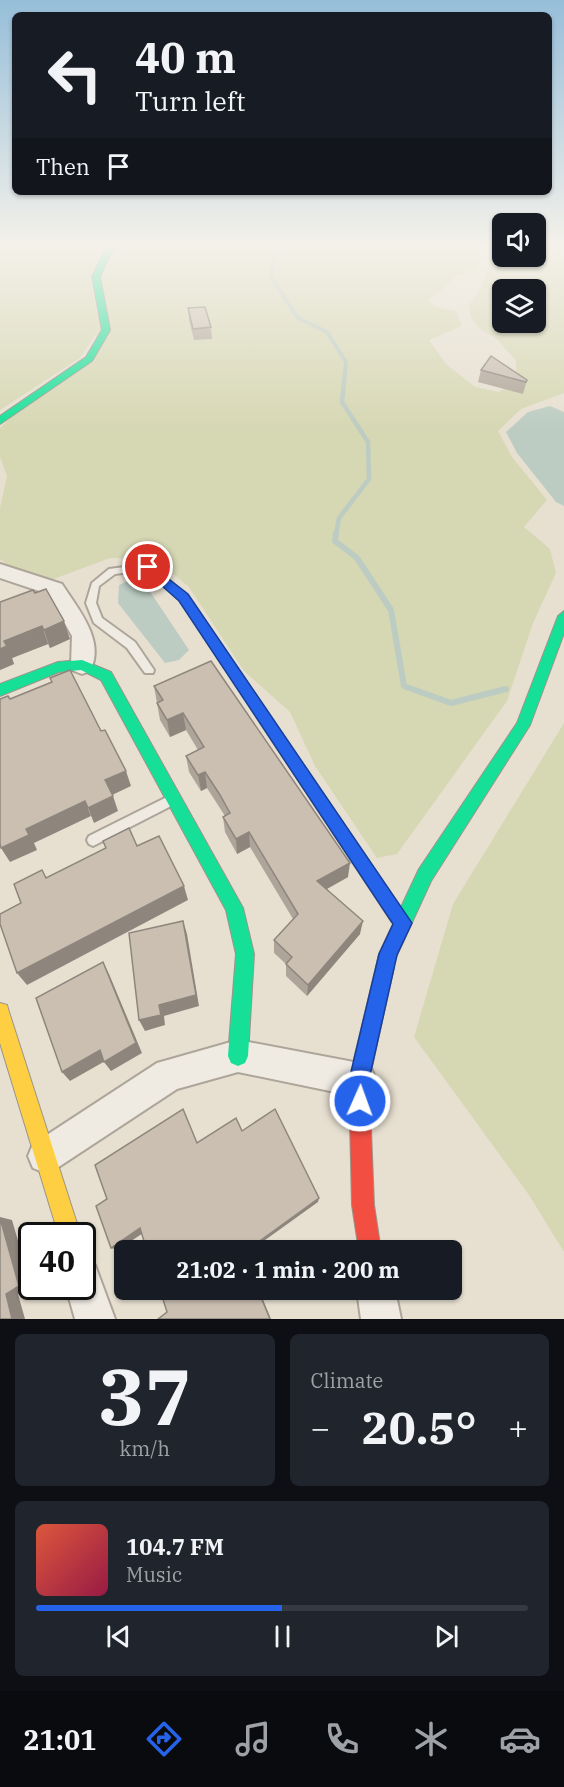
<!DOCTYPE html>
<meta charset="utf-8">
<style>
body{margin:0;font-family:"IBM Plex Serif",serif;background:#20242c;color:#f1f3f6;height:100vh;display:flex;flex-direction:column;font-size:22px;white-space:nowrap}
*{box-sizing:border-box;margin:0}
p{font-size:20px;color:#9ea1a6}
.icon{flex:none;width:33px;height:33px;fill:none;stroke:currentColor;stroke-width:2;stroke-linecap:round;stroke-linejoin:round}
.map{position:relative;height:1319px;overflow:hidden}
.panel{display:flex;flex-direction:column;gap:15px;padding:15px;background:#0d0f14;flex:1}
.panel>*{flex:none}
.banner{position:absolute;left:12px;top:12px;width:540px;height:183px;border-radius:9px;box-shadow:0 2px 4px #0004;background:#171b24;color:#f1f3f6;overflow:hidden}
.fabs{position:absolute;left:492px;top:213px;display:grid;gap:12px}
.fabs a{display:grid;place-items:center;width:54px;height:54px;border-radius:9px;background:#171b24;box-shadow:0 2px 4px #0004;font-size:30px}
.speed{position:absolute;left:18px;top:1222px;display:flex;gap:12px;font-size:30px;font-weight:700;text-align:center}
.speed>*{display:grid;place-content:center;width:78px;height:78px;border-radius:50%;background:#171b24;box-shadow:0 2px 4px #0004;line-height:1}
.speed .limit{border:3px solid #111;border-radius:9px;background:#fff;color:#111}
.pin{position:absolute;display:grid;place-items:center;width:51px;height:51px;color:#fff;margin:-26px;border:3px solid #fff;border-radius:50%;box-shadow:0 2px 6px #0007}
.me{position:absolute;width:66px;margin:-33px;rotate:2deg;stroke-linejoin:round;filter:drop-shadow(0 0 4px #0008)}
.turn{display:flex;align-items:center;gap:21px;height:126px;padding:0 24px;font-size:27px}
.turn .icon{width:78px;height:78px;stroke-width:2.5}
.turn b{display:block;font-size:42px;line-height:51px}
.then{display:flex;align-items:center;height:57px;padding:0 24px;background:#0003;gap:12px;font-size:22px}
.big{font-size:45px;font-weight:800;line-height:1.1}
.panel .card{flex:1;display:flex;flex-direction:column;justify-content:center;gap:9px;min-width:0;padding:0 21px;border-radius:9px;background:#20242c}
.panel .dial{align-items:center;gap:0}
.dial b{font-size:78px;line-height:1}
.song{display:flex;align-items:center;gap:18px}
.cover{width:72px;height:72px;border-radius:9px;background:linear-gradient(135deg,hsl(10 70% 55%),hsl(340 70% 35%))}
.played{height:6px;border-radius:3px;background:linear-gradient(90deg,#2563eb 50%,#363941 50%)}
.keys{display:flex;justify-content:space-around;direction:ltr}
.heat{display:flex;justify-content:space-between;align-items:center;font-size:33px;direction:ltr}
.panel .tiles{flex:1;display:grid;gap:15px;grid-template-columns:1fr 1fr}
.card:last-child{grid-column:span 2}
.trip{position:absolute;left:114px;top:1240px;width:348px;height:60px;border-radius:9px;background:#171b24;box-shadow:0 2px 4px #0004;font-weight:800;line-height:60px;text-align:center}
.dock{display:flex;height:96px;justify-content:space-around;align-items:center;background:#090b0e;color:#9ea1a6}
.dock .icon{width:42px;height:42px}
.dock .active{color:#2563eb}
.dock b{font-size:27px;color:#f1f3f6}
.map>svg:first-child{display:block}
.green{fill:#d6d7b3;fill-rule:evenodd}
.water{fill:#bcccc2}
.lines{fill:none;stroke-linecap:round;stroke-linejoin:round}
.stream-far2{stroke:#bcccc2;stroke-width:4}
.stream-far1{stroke:#bcccc2;stroke-width:4.5}
.stream{stroke:#bcccc2;stroke-width:6}
.lane-casing{stroke:#ada599;stroke-width:4}
.street-casing{stroke:#ada599;stroke-width:4}
.fast-casing{stroke:#9c958a;stroke-width:2}
.slow-casing{stroke:#9c958a;stroke-width:2}
.jam-casing{stroke:#9c958a;stroke-width:2}
.lane{fill:#efebe3;fill-rule:evenodd}
.street{fill:#efebe3;fill-rule:evenodd}
.fast{fill:#16e098;fill-rule:evenodd}
.slow{fill:#ffcf43;fill-rule:evenodd}
.jam{fill:#f24e42;fill-rule:evenodd}
.wall{fill:#afa499}
.shaded-wall{fill:#8e867d}
.building{fill:#cbbfb2;stroke:#8e867d;stroke-width:1.5}
.route{fill:#2563eb;stroke:#184099;stroke-width:1.5}
</style>
<div class="map">
<svg width="564" height="1319" viewBox="0 0 564 1319">
<rect width="100%" height="100%" fill="#e7e0d1"/>
<g class="green">
<path d="M 0,245 L 102,245 L 90,279 L 100,328 L 80,358 L 0,410 Z"/>
<path d="M 119,245 L 482,245 L 477,270 L 457,275 L 445,288 L 428,300 L 435,307 L 456,311 L 462,326 L 429,340 L 446,364 L 475,387 L 499,392 L 516,382 L 516,361 L 498,340 L 480,329 L 470,316 L 469,305 L 482,287 L 494,245 L 502,245 L 502,256 L 536,256 L 536,245 L 560,245 L 564,248 L 564,393 L 521,409 L 498,431 L 512,457 L 547,500 L 524,527 L 550,549 L 556,573 L 533,623 L 507,701 L 397,854 L 377,858 L 315,766 L 290,712 L 244,671 L 189,587 L 155,559 L 110,558 L 51,580 L 12,569 L 0,559 L 0,508 L 7,476 L 0,457 L 0,428 L 10,418 L 94,361 L 102,276 ZM 502,290 L 536,290 L 536,322 L 502,322 Z"/>
<path d="M 564,723 L 564,1252 L 529,1195 L 414,1037 L 453,904 Z"/>
</g>
<g class="water">
<path d="M 550,406 L 564,412 L 564,506 L 556,502 L 517,453 L 506,432 L 528,412 Z"/>
<path d="M 130,580 L 147,587 L 189,650 L 179,660 L 165,663 L 118,603 L 119,585 Z"/>
</g>
<g class="lines">
<path class="stream-far2" d="M 286,245 L 276,249 L 271,277 L 298,318 L 327,332 L 346,362 L 345,374"/>
<path class="stream-far1" d="M 336,535 L 339,518 L 369,479 L 368,442 L 342,402 L 345,372"/>
<path class="stream" d="M 336,533 L 335,541 L 357,558 L 391,610 L 404,686 L 451,703 L 506,689"/>
<g class="lane-casing">
<g id="lane">
<path d="M 148,564 L 151,565 L 186,595 L 402,911 L 404,916 L 402,921 L 397,923 L 392,921 L 180,599 L 146,570 L 115,574 L 99,586 L 96,603 L 102,618 L 135,642 L 154,670 L 153,673 L 145,673 L 127,648 L 94,623 L 86,603 L 92,583 L 109,569 Z"/>
<path d="M 171,795 L 175,796 L 177,800 L 175,804 L 97,844 L 93,846 L 89,844 L 87,840 L 89,836 Z"/>
</g>
</g>
<g class="street-casing">
<g id="street">
<path d="M 0,564 L 62,584 C 78,609 106,641 90,671 L 82,674 L 74,671 L 71,665 L 72,636 L 48,594 L 0,578 Z"/>
<path d="M 238,1040 L 359,1063 L 371,1068 L 376,1080 L 371,1092 L 359,1097 L 238,1072 L 177,1089 L 57,1168 L 45,1173 L 33,1168 L 28,1156 L 33,1144 L 157,1063 Z"/>
<path d="M 82,1259 L 95,1265 L 115,1319 L 75,1319 L 66,1287 L 82,1287 Z"/>
<path d="M 357,1290 L 395,1290 L 401,1319 L 361,1319 Z"/>
</g>
</g>
<g class="fast-casing">
<g id="fast">
<path d="M 110,245 L 117,245 L 108,259 L 100,277 L 110,330 L 92,361 L 0,424 L 0,416 L 86,357 L 102,330 L 92,277 L 100,259 Z"/>
<path d="M 564,611 L 564,633 L 530,725 L 431,881 L 397,955 L 391,973 L 385,976 L 379,973 L 376,967 L 379,954 L 419,869 L 517,723 L 558,616 Z"/>
<path d="M 82,660 L 111,672 L 243,908 L 254,954 L 248,1056 L 245,1063 L 238,1066 L 231,1063 L 228,1056 L 236,954 L 226,910 L 101,680 L 81,670 L 59,672 L 0,696 L 0,684 L 58,662 Z"/>
</g>
</g>
<g class="slow-casing">
<path id="slow" d="M 0,1003 L 7,1005 L 9,1012 L 81,1236 L 59,1236 L 0,1043 Z"/>
</g>
<g class="jam-casing">
<path id="jam" d="M 385,958 L 391,961 L 394,967 L 369,1080 L 374,1205 L 381,1251 L 359,1251 L 352,1205 L 349,1080 L 376,967 L 379,961 Z"/>
</g>
<use href="#lane" class="lane"/>
<use href="#street" class="street"/>
<use href="#fast" class="fast"/>
<use href="#slow" class="slow"/>
<use href="#jam" class="jam"/>
</g>
<g class="wall">
<path d="M 188,308 L 211,327 L 212,339 L 194,340 L 189,320 Z"/>
<path d="M 481,370 L 527,380 L 523,394 L 478,382 Z"/>
<path d="M 35,593 L 70,639 L 50,648 L 48,644 L 12,658 L 14,664 L 0,670 Z"/>
<path d="M 211,661 L 348,877 L 327,889 L 360,934 L 307,996 L 286,976 L 286,964 L 274,953 L 274,940 L 293,919 L 250,847 L 237,854 L 225,832 L 223,817 L 225,816 L 207,788 L 201,791 L 189,772 L 186,756 L 198,750 L 186,730 L 170,737 L 160,720 L 154,686 Z"/>
</g>
<g class="shaded-wall">
<path d="M 64,621 L 70,639 L 50,648 L 44,630 Z"/>
<path d="M 42,626 L 48,644 L 12,658 L 14,664 L 0,670 L 0,649 L 4,641 Z"/>
<path d="M 183,713 L 186,730 L 170,737 L 167,720 Z"/>
<path d="M 126,771 L 131,786 L 110,796 L 105,780 Z"/>
<path d="M 205,772 L 207,788 L 201,791 L 198,775 Z"/>
<path d="M 113,796 L 118,811 L 94,823 L 88,808 Z"/>
<path d="M 85,801 L 91,816 L 34,843 L 37,850 L 10,862 L 1,848 L 26,829 Z"/>
<path d="M 249,832 L 250,847 L 237,854 L 236,839 Z"/>
<path d="M 350,863 L 348,877 L 316,895 L 317,881 Z"/>
<path d="M 184,886 L 188,900 L 27,985 L 17,973 Z"/>
<path d="M 183,921 L 187,934 L 199,1006 L 164,1016 L 165,1025 L 145,1031 L 139,1020 L 159,1005 Z"/>
<path d="M 363,921 L 360,934 L 307,996 L 308,985 Z"/>
<path d="M 103,962 L 109,974 L 142,1053 L 111,1071 L 104,1062 Z"/>
<path d="M 100,1050 L 107,1060 L 70,1081 L 62,1072 Z"/>
<path d="M 319,1198 L 318,1202 L 250,1251 L 246,1251 Z"/>
<path d="M 0,1217 L 12,1220 L 31,1286 L 18,1294 L 25,1319 L 12,1319 L 6,1294 Z"/>
<path d="M 140,1228 L 146,1231 L 118,1250 L 111,1248 Z"/>
<path d="M 258,1290 L 259,1290 L 271,1319 L 270,1319 Z"/>
</g>
<g class="building">
<path d="M 205,307 L 211,327 L 193,329 L 188,308 Z"/>
<path d="M 491,356 L 527,380 L 526,382 L 481,370 Z"/>
<path d="M 46,589 L 64,621 L 44,630 L 42,626 L 4,641 L 7,646 L 0,649 L 0,602 L 33,590 L 35,593 Z"/>
<path d="M 211,661 L 350,863 L 317,881 L 363,921 L 308,985 L 286,964 L 292,957 L 274,940 L 298,914 L 249,832 L 236,839 L 223,817 L 230,813 L 220,795 L 205,772 L 198,775 L 186,756 L 204,747 L 183,713 L 167,720 L 157,703 L 163,700 L 154,686 Z"/>
<path d="M 70,670 L 101,731 L 105,730 L 126,771 L 105,780 L 113,796 L 88,808 L 85,801 L 62,812 L 26,829 L 29,835 L 1,848 L 0,844 L 0,699 L 8,696 L 10,699 L 52,682 L 50,678 Z"/>
<path d="M 129,828 L 137,846 L 159,836 L 184,886 L 17,973 L 0,924 L 0,914 L 21,903 L 14,884 L 42,870 L 46,878 L 106,848 L 103,841 Z"/>
<path d="M 183,921 L 196,995 L 159,1005 L 161,1015 L 139,1020 L 129,933 Z"/>
<path d="M 103,962 L 136,1043 L 104,1062 L 100,1050 L 62,1072 L 36,998 Z"/>
<path d="M 183,1109 L 197,1143 L 236,1118 L 242,1131 L 275,1109 L 319,1198 L 246,1251 L 147,1251 L 140,1228 L 111,1248 L 96,1206 L 107,1199 L 95,1165 Z"/>
<path d="M 0,1218 L 19,1286 L 6,1294 L 12,1319 L 0,1319 Z"/>
<path d="M 160,1290 L 258,1290 L 270,1319 L 158,1319 L 167,1312 Z"/>
</g>
<linearGradient id="sky" x2="0" y2="1"><stop stop-color="#96bed9"/><stop offset="0.57" stop-color="#f4f1ea"/><stop offset="1" stop-color="#f4f1ea" stop-opacity="0"/></linearGradient>
<rect width="564" height="430" fill="url(#sky)"/>
<path class="route" d="M 148,563 L 188,594 L 412,923 L 397,955 L 369,1080 L 370,1101 L 367,1108 L 360,1111 L 352,1108 L 349,1101 L 349,1080 L 379,954 L 393,924 L 179,601 L 144,570 L 144,564 Z"/>
</svg>
<div class="fabs">
<a><svg class="icon" aria-label="sound" viewBox="0 0 24 24"><path d="M4 9h4l5-4v14l-5-4H4zM17 9q2 3 0 6"/></svg></a>
<a><svg class="icon" aria-label="layers" viewBox="0 0 24 24"><path d="M12 4l9 5-9 5-9-5zM3 14l9 5 9-5"/></svg></a>
</div>
<div class="speed"><div class="limit">40</div></div>
<div class="pin" style="left:148px;top:567px;background:#d93025"><svg class="icon" aria-label="arrive" viewBox="0 0 24 24"><path d="M6 21V4h12l-3 4 3 4H6"/></svg></div>
<svg class="me" style="left:360px;top:1101px" viewBox="-20 -20 40 40"><circle r="17" fill="#2563eb" stroke="#fff" stroke-width="3"/><path d="M0-11L8 9 0 5-8 9z" fill="#fff"/></svg>
<div class="trip">21:02 · 1 min · 200 m</div>
<div class="banner">
<div class="turn"><svg class="icon" aria-label="left" viewBox="0 0 24 24"><path d="M17 20v-9H6M10 6l-5 5 5 5"/></svg><div><b>40 m</b>Turn left</div></div>
<div class="then">Then<svg class="icon" aria-label="arrive" viewBox="0 0 24 24"><path d="M6 21V4h12l-3 4 3 4H6"/></svg></div>
</div>
</div>
<section class="panel">
<div class="tiles">
<div class="card dial"><b>37</b><p>km/h</p></div>
<div class="card"><p>Climate</p>
<div class="heat"><a>−</a><b class="big">20.5°</b><a>+</a></div>
</div>
<div class="card">
<div class="song"><i class="cover"></i><div><b>104.7 FM</b><p>Music</p></div></div>
<div class="played"></div>
<div class="keys"><svg class="icon" aria-label="previous" viewBox="0 0 24 24"><path d="M18 5L8 12l10 7zM5 5v14"/></svg><svg class="icon" aria-label="pause" viewBox="0 0 24 24"><path d="M8 5v14M16 5v14"/></svg><svg class="icon" aria-label="next" viewBox="0 0 24 24"><path d="M6 5l10 7-10 7zM19 5v14"/></svg></div>
</div>
</div>
</section>
<nav class="dock">
<b>21:01</b>
<svg class="icon active" aria-label="directions" viewBox="0 0 24 24"><path d="M12 3l9 9-9 9-9-9zM9 14v-3h6M13 9l2 2-2 2"/></svg>
<svg class="icon" aria-label="music" viewBox="0 0 24 24"><path d="M9 18V5l10-2v13"/><circle cx="6" cy="18" r="3"/><circle cx="16" cy="16" r="3"/></svg>
<svg class="icon" aria-label="phone" viewBox="0 0 24 24"><path d="M5 4h4l2 5-3 2q2 4 5 5l2-3 5 2v4C11 20 4 13 5 4z"/></svg>
<svg class="icon" aria-label="climate" viewBox="0 0 24 24"><path d="M12 3v18M4 7l16 10M4 17L20 7"/></svg>
<svg class="icon" aria-label="car" viewBox="0 0 24 24"><path d="M5 17H2v-5l4-1 3-4h7l3 4 3 1v5h-3M9 17h6M6 11h13"/><circle cx="7" cy="17" r="2"/><circle cx="17" cy="17" r="2"/></svg>
</nav>
